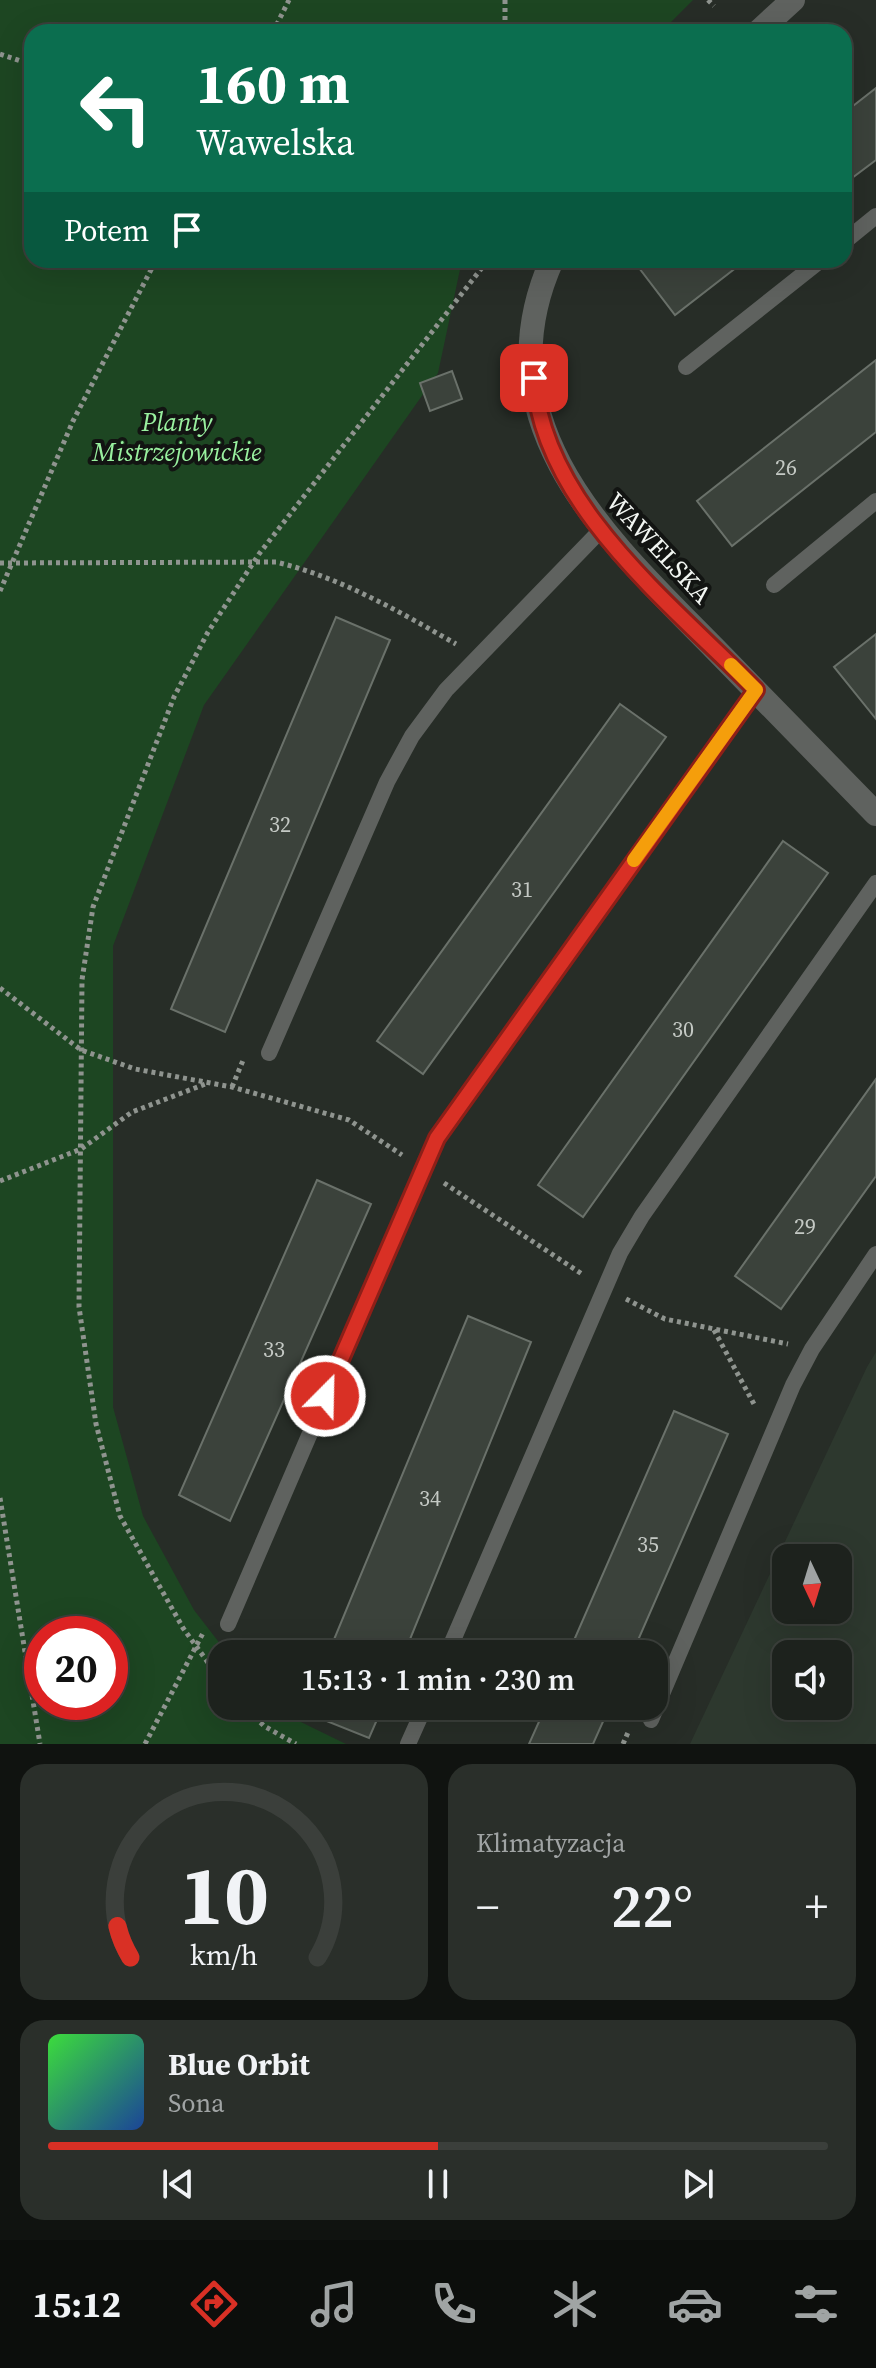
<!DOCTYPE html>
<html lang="pl">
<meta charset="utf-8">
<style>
body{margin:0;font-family:"Source Serif 4",serif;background:#2a2f2a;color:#f1f3f6;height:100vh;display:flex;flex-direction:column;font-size:30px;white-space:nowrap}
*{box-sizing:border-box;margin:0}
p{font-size:26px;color:#a0a4a4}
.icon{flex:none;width:44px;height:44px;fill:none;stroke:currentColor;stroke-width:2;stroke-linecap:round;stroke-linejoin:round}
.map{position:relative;height:1744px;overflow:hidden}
.panel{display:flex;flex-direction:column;gap:20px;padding:20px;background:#101310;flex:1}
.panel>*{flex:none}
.hud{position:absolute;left:24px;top:24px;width:828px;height:244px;border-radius:24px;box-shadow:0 8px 32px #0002,0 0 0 2px #3b3f3b;background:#0b6e4f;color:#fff;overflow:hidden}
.needle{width:52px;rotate:176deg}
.controls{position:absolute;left:772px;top:1544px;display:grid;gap:16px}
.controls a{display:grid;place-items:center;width:80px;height:80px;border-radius:16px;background:#1d221d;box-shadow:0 8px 32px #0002,0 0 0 2px #3b3f3b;font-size:40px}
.speed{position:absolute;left:24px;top:1616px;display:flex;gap:16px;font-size:40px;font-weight:700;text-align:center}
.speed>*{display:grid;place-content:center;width:104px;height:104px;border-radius:50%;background:#1d221d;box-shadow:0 8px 32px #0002,0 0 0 2px #3b3f3b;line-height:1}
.speed .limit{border:12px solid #d22;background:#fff;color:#111}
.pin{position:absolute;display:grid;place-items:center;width:68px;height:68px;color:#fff;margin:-34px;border-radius:16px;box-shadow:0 4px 12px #0006}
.me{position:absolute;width:88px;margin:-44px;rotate:23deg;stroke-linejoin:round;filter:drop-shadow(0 0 6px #0008)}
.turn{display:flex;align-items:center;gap:28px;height:168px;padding:0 40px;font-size:36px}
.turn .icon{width:104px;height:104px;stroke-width:2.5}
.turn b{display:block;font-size:56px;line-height:68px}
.then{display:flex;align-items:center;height:76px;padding:0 40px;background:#0003;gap:16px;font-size:30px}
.big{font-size:60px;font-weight:600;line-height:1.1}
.panel .card{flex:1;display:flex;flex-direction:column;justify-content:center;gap:12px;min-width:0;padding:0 28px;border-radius:24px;background:#2a2f2a}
.panel .dial{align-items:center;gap:0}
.dial svg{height:208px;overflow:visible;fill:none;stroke:#3b3f3b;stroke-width:7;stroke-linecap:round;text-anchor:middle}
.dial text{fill:#f1f3f6;stroke:none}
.song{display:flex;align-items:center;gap:24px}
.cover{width:96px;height:96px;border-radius:12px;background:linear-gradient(135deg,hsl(120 70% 55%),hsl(220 70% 35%))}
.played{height:8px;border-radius:4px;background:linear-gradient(90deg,#d93025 50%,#3b3f3b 50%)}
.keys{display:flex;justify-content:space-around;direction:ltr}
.heat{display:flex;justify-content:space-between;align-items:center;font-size:44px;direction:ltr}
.panel .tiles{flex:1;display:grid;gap:20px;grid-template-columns:1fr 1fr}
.card:last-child{grid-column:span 2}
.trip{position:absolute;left:208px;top:1640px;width:460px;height:80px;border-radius:24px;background:#1d221d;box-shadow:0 8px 32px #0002,0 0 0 2px #3b3f3b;font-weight:600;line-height:80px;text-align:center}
.tab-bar{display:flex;height:128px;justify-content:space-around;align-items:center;background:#0c0e0c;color:#a0a4a4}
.tab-bar .icon{width:56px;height:56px}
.tab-bar .active{color:#d93025}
.tab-bar b{font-size:36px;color:#f1f3f6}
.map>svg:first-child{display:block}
.built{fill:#2d382e;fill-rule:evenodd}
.green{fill:#1d4622;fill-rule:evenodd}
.building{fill:#3b423b;stroke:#6a716a;stroke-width:2}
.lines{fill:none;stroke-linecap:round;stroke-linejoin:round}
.path{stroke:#8f948f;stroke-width:5;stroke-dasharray:4 4;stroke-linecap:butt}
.lane{stroke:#5f625f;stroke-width:16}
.street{stroke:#5f625f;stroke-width:24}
.route-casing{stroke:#8d1f18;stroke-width:20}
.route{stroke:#d93025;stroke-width:14}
.slow{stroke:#f59e0b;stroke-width:14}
.labels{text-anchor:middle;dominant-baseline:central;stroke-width:8;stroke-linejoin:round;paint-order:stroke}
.number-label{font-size:22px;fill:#c4c9c4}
.park-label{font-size:26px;font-style:italic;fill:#99f09f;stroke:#121412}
.street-label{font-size:26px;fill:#f2f6f2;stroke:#121412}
</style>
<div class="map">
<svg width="876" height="1744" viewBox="0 0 876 1744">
<rect width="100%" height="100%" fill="#272d27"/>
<path class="built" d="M 876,1352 L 876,1744 L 690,1744 L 867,1367 ZM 786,1558 L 838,1558 L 838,1610 L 786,1610 ZM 786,1654 L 838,1654 L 838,1706 L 786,1706 Z"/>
<path class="green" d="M 0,0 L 693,0 L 661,32 L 32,32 L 32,260 L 462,260 L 438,373 L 204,705 L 113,946 L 113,1407 L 143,1516 L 194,1610 L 228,1654 L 222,1654 L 222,1706 L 268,1706 L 346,1744 L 0,1744 ZM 42,1634 L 110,1634 L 110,1702 L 42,1702 Z"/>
<g class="building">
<path d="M 876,88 L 876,160 L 844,184 L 844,113 Z"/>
<path d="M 633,260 L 746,260 L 675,315 Z"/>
<path d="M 876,360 L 876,432 L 732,546 L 697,501 Z"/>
<path d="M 452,371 L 462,399 L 430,411 L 420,383 Z"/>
<path d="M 336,617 L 390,640 L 225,1032 L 171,1009 Z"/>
<path d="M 876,634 L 876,719 L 834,667 Z"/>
<path d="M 620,704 L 666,737 L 423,1074 L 377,1041 Z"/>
<path d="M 783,841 L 828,873 L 583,1217 L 538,1185 Z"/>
<path d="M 876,1079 L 876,1176 L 781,1309 L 735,1276 Z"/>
<path d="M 317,1180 L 371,1204 L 230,1521 L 179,1495 Z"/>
<path d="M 468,1316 L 531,1342 L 404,1654 L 328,1654 Z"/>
<path d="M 674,1411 L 728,1434 L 632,1654 L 568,1654 Z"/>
<path d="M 307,1706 L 383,1706 L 369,1738 L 304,1712 Z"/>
<path d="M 546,1706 L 610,1706 L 593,1744 L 529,1744 Z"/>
</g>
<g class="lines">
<g class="path">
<path d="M 505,0 L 505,32"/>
<path d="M 708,0 L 714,6"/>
<path d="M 273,32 L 289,0"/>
<path d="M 0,54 L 30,64 L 32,82"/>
<path d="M 0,563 L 276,562 C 342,578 398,611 456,644"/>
<path d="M 0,591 L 73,421 L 156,260"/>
<path d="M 0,988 L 81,1050 L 135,1069 L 232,1087 L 349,1120 L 402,1155"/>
<path d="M 232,1087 L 244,1058"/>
<path d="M 0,1181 L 81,1149 L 132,1112 L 208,1083"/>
<path d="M 444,1183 L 582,1274"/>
<path d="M 626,1299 L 665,1319 L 788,1344"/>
<path d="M 714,1330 L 755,1406"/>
<path d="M 0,1498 L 40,1744"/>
<path d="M 222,1682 L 183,1628 L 120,1516 L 96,1424 L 79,1307 L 82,980 L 93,907 L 174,697 L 208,632 L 259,554 L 488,260"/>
<path d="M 243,1706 L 264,1726 L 296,1744"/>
<path d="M 145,1744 L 203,1633"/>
<path d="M 623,1744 L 629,1730"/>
</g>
<g class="lane">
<path d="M 844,242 L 876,216"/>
<path d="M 686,367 L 821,260"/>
<path d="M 774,585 L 876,501"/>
<path d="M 269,1053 L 387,782 L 412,736 L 446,690 L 601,530"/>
<path d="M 228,1624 L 437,1138 L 756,690"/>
<path d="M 447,1654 L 620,1253 L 642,1216 L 876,883"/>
<path d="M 651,1720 L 793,1385 L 812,1349 L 876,1254"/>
<path d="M 408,1744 L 425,1706"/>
</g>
<g class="street">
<path d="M 758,32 L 793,0"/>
<path d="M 552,260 C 478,425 611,543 715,649 C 769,704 823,759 876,814"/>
</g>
</g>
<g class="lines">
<g class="route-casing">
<path id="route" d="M 325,1396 L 437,1138 L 756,690 C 672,604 543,506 534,378"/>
</g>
<use href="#route" class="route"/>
<path class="slow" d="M 634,860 L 756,690 L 731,665"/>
</g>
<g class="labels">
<g class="number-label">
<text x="786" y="467">26</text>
<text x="280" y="824">32</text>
<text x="522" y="889">31</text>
<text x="683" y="1029">30</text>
<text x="805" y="1226">29</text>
<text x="274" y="1349">33</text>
<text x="430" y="1498">34</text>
<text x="648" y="1544">35</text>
</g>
<g class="park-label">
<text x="177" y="422">Planty<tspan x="177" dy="30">Mistrzejowickie</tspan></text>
</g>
<g class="street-label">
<text transform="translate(659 548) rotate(47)">WAWELSKA</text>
</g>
</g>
</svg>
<div class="controls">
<a><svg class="needle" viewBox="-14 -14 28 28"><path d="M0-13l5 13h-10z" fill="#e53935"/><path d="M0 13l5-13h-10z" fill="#a0a4a4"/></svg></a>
<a><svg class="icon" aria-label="sound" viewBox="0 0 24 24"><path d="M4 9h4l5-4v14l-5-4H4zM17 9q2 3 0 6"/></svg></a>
</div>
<div class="speed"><div class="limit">20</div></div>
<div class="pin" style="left:534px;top:378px;background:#d93025"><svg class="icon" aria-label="arrive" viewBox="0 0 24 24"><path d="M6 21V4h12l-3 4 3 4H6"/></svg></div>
<svg class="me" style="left:325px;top:1396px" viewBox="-20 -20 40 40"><circle r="17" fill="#d93025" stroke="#fff" stroke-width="3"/><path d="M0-11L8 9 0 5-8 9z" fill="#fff"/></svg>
<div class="trip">15:13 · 1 min · 230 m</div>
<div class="hud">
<div class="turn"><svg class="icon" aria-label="left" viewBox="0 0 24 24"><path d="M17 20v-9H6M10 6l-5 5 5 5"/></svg><div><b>160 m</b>Wawelska</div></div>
<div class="then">Potem<svg class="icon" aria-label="arrive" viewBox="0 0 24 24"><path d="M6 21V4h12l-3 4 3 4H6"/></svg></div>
</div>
</div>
<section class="panel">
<div class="tiles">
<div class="card dial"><svg viewBox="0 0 100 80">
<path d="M14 69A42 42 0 1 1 86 69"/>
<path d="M14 69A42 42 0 0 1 9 57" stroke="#d93025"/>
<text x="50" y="56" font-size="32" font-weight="700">10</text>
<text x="50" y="72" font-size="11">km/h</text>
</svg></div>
<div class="card"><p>Klimatyzacja</p>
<div class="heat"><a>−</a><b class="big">22°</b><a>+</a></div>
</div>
<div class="card">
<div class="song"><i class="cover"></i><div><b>Blue Orbit</b><p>Sona</p></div></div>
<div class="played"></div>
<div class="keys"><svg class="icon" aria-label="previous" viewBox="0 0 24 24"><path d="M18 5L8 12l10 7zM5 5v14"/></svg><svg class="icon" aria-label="pause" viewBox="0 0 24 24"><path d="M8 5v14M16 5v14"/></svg><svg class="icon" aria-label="next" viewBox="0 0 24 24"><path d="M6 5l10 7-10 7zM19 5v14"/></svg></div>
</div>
</div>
</section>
<nav class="tab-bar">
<b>15:12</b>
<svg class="icon active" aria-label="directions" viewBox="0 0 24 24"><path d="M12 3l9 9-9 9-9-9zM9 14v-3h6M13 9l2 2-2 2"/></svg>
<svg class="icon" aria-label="music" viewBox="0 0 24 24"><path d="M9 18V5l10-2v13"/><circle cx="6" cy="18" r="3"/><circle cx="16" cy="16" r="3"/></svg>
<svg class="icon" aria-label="phone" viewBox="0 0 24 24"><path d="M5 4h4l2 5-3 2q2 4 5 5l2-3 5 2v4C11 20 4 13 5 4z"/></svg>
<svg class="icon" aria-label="climate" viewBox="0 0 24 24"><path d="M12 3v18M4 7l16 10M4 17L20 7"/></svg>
<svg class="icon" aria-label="car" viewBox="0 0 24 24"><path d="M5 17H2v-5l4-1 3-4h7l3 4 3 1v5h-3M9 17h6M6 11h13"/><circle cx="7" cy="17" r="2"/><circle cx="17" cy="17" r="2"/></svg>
<svg class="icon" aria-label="filters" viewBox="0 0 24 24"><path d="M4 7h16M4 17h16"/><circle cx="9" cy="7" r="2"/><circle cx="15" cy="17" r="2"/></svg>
</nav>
